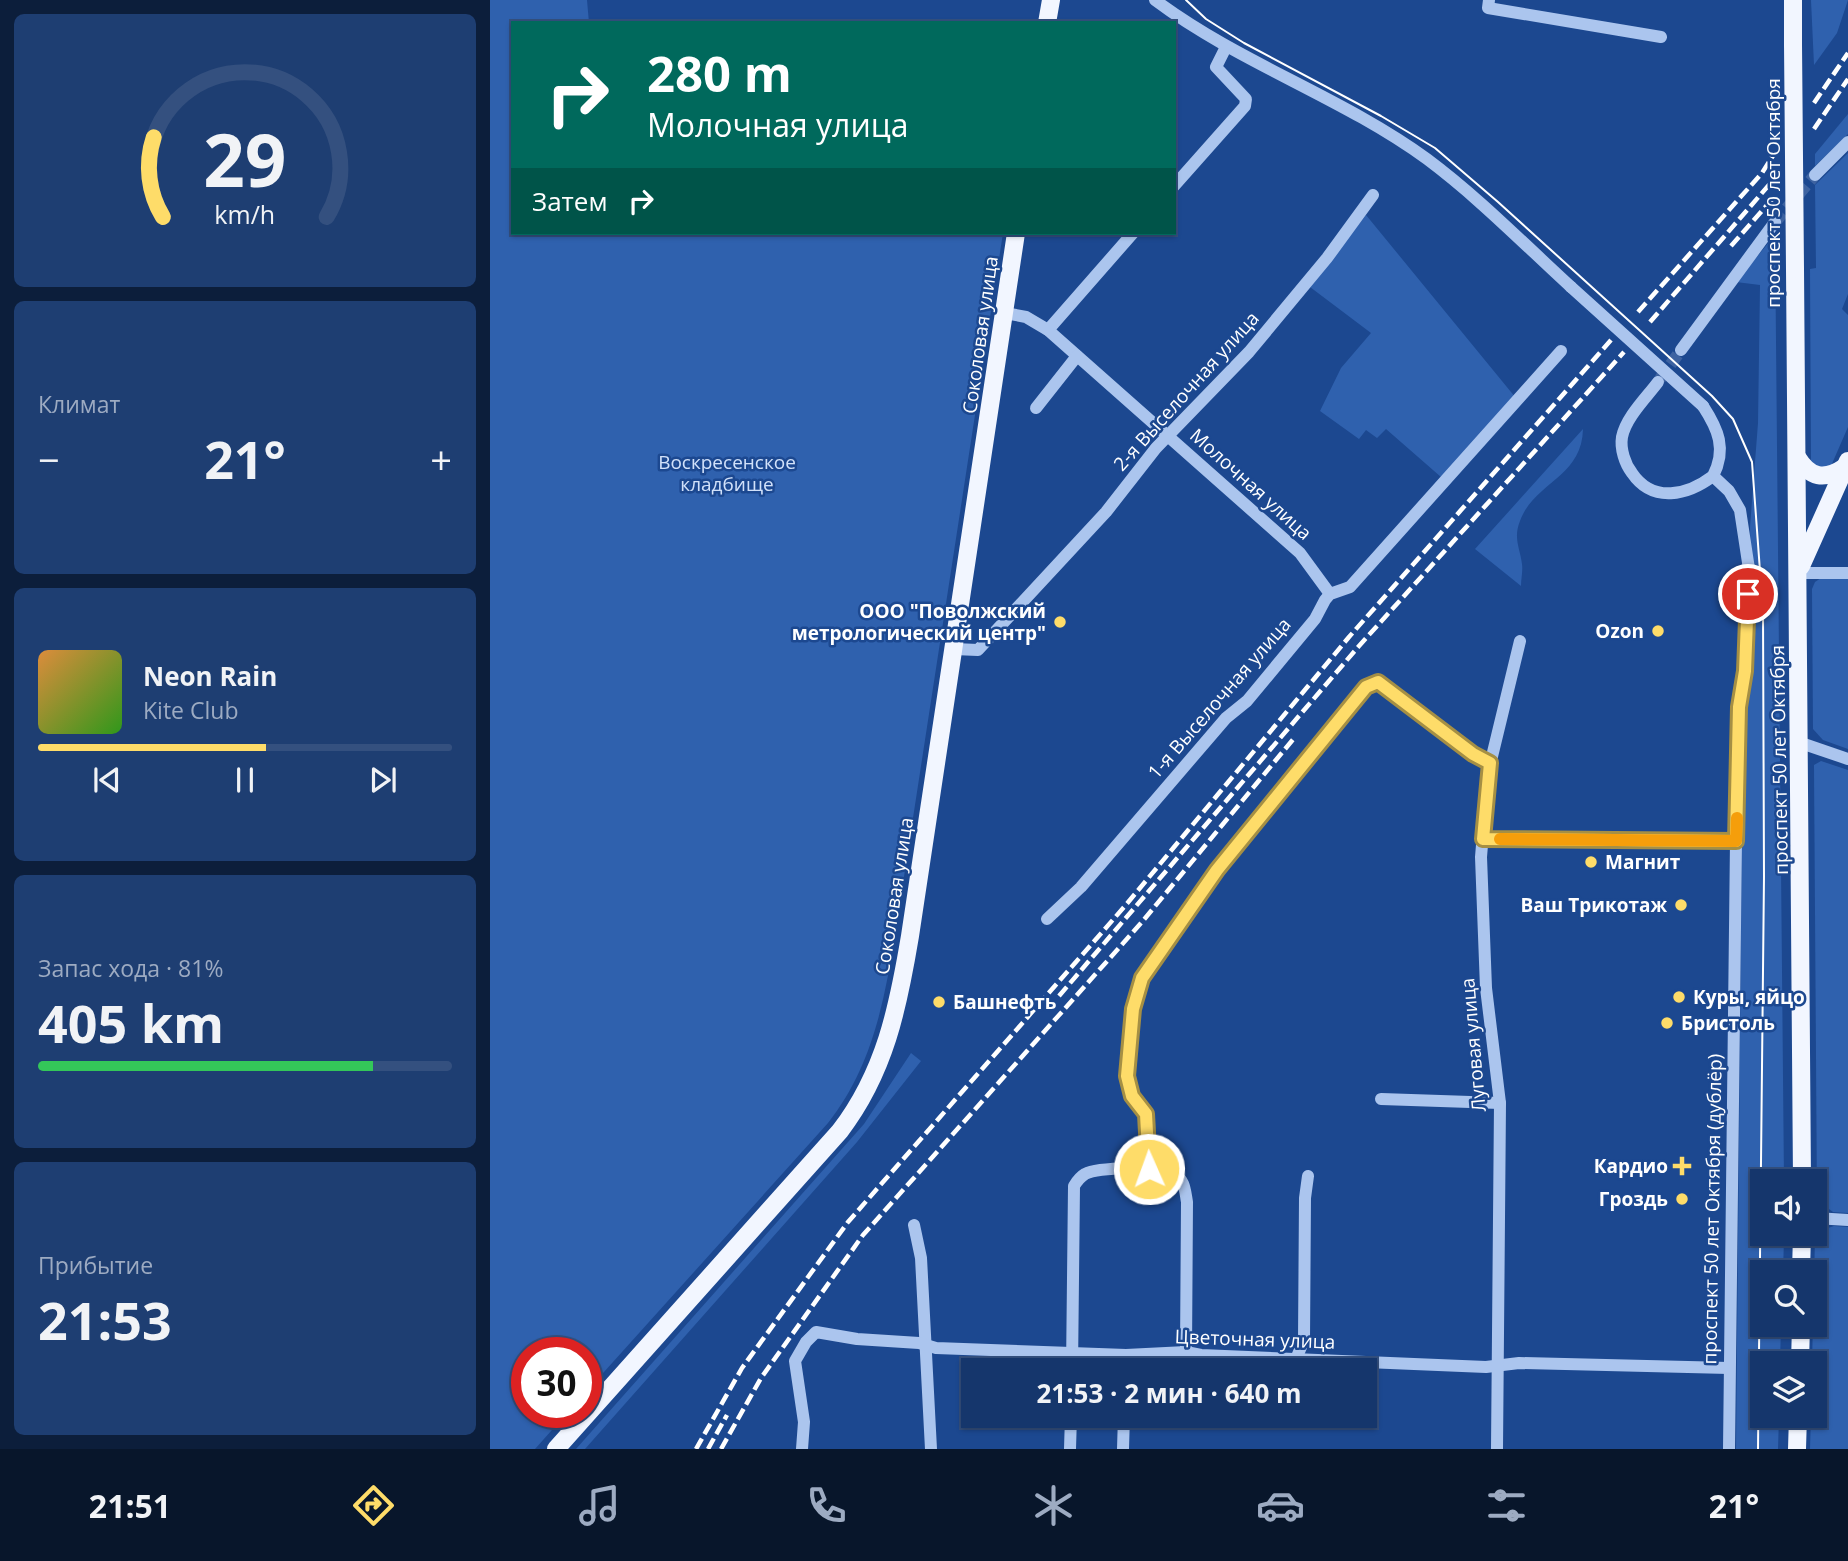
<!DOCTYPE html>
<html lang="ru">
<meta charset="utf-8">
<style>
body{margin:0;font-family:"Open Sans",sans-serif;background:#1e3e72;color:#f1f3f6;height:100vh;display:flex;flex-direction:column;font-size:26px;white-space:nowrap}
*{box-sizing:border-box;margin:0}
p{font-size:23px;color:#9dabc2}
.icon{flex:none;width:38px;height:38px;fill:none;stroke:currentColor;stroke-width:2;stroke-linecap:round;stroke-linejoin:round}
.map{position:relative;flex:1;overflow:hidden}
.panel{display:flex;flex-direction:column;gap:14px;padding:14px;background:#0c1e3b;width:490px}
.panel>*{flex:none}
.top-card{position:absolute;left:21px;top:21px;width:665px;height:214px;border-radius:0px;box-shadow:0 2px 5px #0004,0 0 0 2px #34507f;background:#00695c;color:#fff;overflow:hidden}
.tools{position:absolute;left:1260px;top:1169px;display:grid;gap:14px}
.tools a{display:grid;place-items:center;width:77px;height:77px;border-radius:0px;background:#15366c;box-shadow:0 2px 5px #0004,0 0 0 2px #34507f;font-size:35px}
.speed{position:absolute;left:21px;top:1337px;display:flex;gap:14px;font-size:35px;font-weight:700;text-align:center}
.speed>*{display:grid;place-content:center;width:91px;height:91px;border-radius:50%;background:#15366c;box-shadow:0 2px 5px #0004,0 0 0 2px #34507f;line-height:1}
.speed .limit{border:10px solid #d22;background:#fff;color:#111}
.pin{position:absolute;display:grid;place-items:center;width:60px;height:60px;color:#fff;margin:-30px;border:4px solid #fff;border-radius:50%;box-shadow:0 2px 7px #0007}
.me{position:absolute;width:77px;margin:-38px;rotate:358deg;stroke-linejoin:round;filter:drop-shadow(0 0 5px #0008)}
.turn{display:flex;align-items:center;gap:24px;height:147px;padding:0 21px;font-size:32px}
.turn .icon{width:91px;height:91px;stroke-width:2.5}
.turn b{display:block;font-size:49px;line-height:60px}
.then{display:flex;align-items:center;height:66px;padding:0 21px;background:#0003;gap:14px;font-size:26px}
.big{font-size:52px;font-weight:700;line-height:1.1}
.panel .widget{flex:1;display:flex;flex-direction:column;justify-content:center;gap:10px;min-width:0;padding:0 24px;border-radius:10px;background:#1e3e72}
.panel .dial{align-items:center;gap:0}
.dial svg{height:182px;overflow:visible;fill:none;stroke:#34507f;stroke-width:7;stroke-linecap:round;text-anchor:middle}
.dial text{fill:#f1f3f6;stroke:none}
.song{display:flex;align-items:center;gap:21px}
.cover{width:84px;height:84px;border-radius:10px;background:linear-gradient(135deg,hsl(30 70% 55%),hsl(110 70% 35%))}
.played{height:7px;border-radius:4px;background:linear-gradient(90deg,#fedc69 55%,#34507f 55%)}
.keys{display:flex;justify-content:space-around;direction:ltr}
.heat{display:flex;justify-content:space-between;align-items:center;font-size:38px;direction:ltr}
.charge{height:10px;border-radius:5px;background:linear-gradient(90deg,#34c759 81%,#34507f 0)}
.trip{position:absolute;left:471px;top:1358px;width:416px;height:70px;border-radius:0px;background:#15366c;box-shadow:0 2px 5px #0004,0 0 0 2px #34507f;font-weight:700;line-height:70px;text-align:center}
.tab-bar{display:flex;height:112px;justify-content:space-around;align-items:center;background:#08162b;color:#9dabc2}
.tab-bar .icon{width:49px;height:49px}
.tab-bar .current{color:#fedc69}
.tab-bar b{font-size:32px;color:#f1f3f6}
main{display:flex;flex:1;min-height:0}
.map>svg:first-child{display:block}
.green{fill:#2f61ae}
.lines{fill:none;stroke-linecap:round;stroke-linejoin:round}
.minor-tunnel{stroke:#3e63a1;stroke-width:12;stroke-dasharray:12 6;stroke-linecap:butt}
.minor{stroke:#abc5ee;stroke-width:12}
.major{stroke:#f2f6ff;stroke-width:18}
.tram{stroke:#fff;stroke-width:2}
.rail{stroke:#fff;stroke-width:4.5;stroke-dasharray:12 5;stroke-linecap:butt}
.minor-bridge{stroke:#abc5ee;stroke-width:12}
.major-bridge{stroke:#f2f6ff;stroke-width:18}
.route-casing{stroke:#a58f44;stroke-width:18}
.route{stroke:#fedc69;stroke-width:12}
.slow{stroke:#f59e0b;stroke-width:12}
.poi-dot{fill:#fedc69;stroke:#1c4890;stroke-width:2.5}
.labels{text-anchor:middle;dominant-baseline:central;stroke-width:5;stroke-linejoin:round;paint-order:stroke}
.street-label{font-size:19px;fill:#fff;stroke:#1c4890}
.park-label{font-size:19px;fill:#d1e1fa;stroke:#1c4890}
.poi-label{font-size:19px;font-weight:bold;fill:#fff;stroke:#1c4890;text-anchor:end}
</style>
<main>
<section class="panel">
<div class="widget dial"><svg viewBox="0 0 100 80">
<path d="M14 69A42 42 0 1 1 86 69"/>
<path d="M14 69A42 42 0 0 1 10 34" stroke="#fedc69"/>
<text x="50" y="56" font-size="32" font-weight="700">29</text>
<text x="50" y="72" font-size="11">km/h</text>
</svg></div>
<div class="widget"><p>Климат</p>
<div class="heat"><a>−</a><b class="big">21°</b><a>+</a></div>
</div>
<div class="widget">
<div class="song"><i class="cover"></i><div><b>Neon Rain</b><p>Kite Club</p></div></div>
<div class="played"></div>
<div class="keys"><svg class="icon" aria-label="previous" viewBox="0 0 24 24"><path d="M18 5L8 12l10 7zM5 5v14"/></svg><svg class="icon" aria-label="pause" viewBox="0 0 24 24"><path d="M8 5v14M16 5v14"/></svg><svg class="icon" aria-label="next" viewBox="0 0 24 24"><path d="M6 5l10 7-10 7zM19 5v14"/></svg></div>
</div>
<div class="widget"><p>Запас хода · 81%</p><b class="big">405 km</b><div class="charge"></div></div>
<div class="widget"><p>Прибытие</p><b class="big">21:53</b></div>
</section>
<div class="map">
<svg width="1358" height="1449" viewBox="0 0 1358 1449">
<rect width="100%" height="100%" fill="#1c4890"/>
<g class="green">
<path d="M 0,0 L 97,0 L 99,23 L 23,23 L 23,233 L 513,233 L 405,935 C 394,1003 382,1067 338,1123 L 96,1392 L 96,1353 L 37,1353 L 37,1412 L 78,1412 L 45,1449 L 0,1449 Z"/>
<path d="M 1321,0 L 1358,0 L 1347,33 L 1324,65 Z"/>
<path d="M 1358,114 L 1358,134 L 1325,166 L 1325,154 Z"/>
<path d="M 1358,153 L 1358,294 L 1352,309 L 1358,315 L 1358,427 L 1341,466 L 1337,469 L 1323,466 L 1321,460 L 1320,269 L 1326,268 L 1325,185 Z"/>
<path d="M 876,215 L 1030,403 L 959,484 L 896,429 L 887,438 L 876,430 L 869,439 L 830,411 L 851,368 L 881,333 L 820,287 Z"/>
<path d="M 1285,235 L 1294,1181 L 1272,1181 L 1272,1234 L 1294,1234 L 1294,1239 L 1293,1272 L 1272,1272 L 1272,1325 L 1291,1325 L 1290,1363 L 1272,1363 L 1272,1416 L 1289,1416 L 1288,1449 L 1246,1449 L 1252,832 L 1257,705 L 1262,668 L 1260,527 L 1268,423 L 1270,285 L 1246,282 Z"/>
<path d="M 1093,429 C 1092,478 1044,482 1030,521 C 1023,538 1030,548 1032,564 C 1033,571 1031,579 1031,586 L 985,549 Z"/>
<path d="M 1331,578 L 1358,579 L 1358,749 L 1333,740 L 1323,729 L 1322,589 L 1325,582 Z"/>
<path d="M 1331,761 L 1358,770 L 1358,1213 L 1343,1212 L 1327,1200 L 1324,765 Z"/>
<path d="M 421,1053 L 431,1061 L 367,1142 L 95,1449 L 86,1449 L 374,1124 Z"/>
<path d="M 1344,1226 L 1358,1227 L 1358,1449 L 1320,1449 L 1321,1416 L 1325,1416 L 1325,1363 L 1322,1363 L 1325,1238 L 1332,1230 Z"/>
</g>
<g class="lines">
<g class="minor-tunnel">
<path d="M 1285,222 L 1325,175"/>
<path d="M 1170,379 L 1191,350"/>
</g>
<g class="minor">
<path d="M 665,0 C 749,63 852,97 937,159 C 988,197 1034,244 1081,287"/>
<path d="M 999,0 L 998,8 L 1171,37"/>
<path d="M 1325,175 L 1358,142"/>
<path d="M 684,186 L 755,106 L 756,99 L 726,67 L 736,47"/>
<path d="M 515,313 L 536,317 L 558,330 L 810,553 L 840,594"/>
<path d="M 558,330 L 643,233"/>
<path d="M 1191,350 L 1285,222"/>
<path d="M 1168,382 C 1157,397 1136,417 1132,437 C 1130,449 1135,464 1142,473 C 1163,504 1198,495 1223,476 C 1237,449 1228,429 1213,406"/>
<path d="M 546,408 L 587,356"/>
<path d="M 1223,476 L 1239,491 L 1250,510 L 1259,569 L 1255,671 L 1249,707 L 1246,841 L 1239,1449"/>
<path d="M 1308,573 L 1358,573"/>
<path d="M 464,649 L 488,650 L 616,512 L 666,448 L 759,352 L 837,258 L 883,195"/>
<path d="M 1311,743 L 1358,759"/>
<path d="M 994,839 L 1246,841"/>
<path d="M 557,919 L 591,887 L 736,718 L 757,701 L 825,619 L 835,600 L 840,594 L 860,587 L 1071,351"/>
<path d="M 891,1099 L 1010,1103"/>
<path d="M 659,1169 L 656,1113 L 642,1096 L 637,1076 L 643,1009 L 652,978 L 727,870 L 876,687 L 888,682 L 983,754 L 1000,763"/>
<path d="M 1325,1218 L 1358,1220"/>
<path d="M 424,1225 L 431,1258 L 441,1449"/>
<path d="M 806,1359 L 814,1340 L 815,1198 L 818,1176"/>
<path d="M 582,1370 L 584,1186 C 587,1181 590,1177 595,1174 C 608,1167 670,1166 683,1173 C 695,1179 695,1191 697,1202 L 696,1352"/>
<path d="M 635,1370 L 636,1355"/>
<path d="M 312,1449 L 314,1422 L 305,1361 L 316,1342 L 326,1332 L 367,1339 L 429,1343 L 446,1348 L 636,1355 L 696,1352 L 711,1355 L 996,1367 L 1029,1363 L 1239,1368"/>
<path d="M 580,1449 L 581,1416"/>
<path d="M 633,1449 L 634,1416"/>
<path d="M 1007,1449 L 1010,1103 L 996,988 L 991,857 L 998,773 L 1030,641"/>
</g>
<g class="major">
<path d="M 557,23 L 561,0"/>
<path d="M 1303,44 L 1303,0"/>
<path d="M 1305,269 L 1312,1181"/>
<path d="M 1307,457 C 1320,478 1334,481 1355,467"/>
<path d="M 1311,566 L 1358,461"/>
<path d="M 1311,1272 L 1312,1234"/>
<path d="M 1310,1363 L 1311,1325"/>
<path d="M 66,1449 L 350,1131 C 395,1072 408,1008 420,936 L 526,233"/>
<path d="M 1307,1449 L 1308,1416"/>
</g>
<path class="tram" d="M 696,0 L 716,19 L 754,43 L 891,116 L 945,148 L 1008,202 L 1222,396 L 1243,419 L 1262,462 L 1273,612 L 1274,876 L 1268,1449"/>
<g class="rail">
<path d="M 1324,103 L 1358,53"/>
<path d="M 1324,129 L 1358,79"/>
<path d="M 1241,246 L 1285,196"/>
<path d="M 1148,312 L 1272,173 L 1284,154"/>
<path d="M 1160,322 L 1285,178"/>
<path d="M 569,996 L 869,646 L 1134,352"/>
<path d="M 206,1449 L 252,1368 L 358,1222 L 635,906 L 859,637 L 1121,340"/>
<path d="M 218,1449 L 237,1415"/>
<path d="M 231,1449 L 271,1378 L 373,1235 L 652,922 L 805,737"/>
</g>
<path class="minor-bridge" d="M 1081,287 L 1213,406"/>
<path class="major-bridge" d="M 1303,44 L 1305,269"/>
</g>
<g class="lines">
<g class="route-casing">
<path id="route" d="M 659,1169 L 656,1114 L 642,1096 L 637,1076 L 643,1009 L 652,978 L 727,870 L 876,687 L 888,682 L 983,754 L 1000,763 L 993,839 L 1246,841 L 1249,707 L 1255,671 L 1258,594"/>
</g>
<use href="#route" class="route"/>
<path class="slow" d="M 1010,839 L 1246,841 L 1247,818"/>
</g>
<g class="poi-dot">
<circle cx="570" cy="622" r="7"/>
<circle cx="1168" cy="631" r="7"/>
<circle cx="1101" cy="862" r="7"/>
<circle cx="1191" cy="905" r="7"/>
<circle cx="1189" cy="997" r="7"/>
<circle cx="449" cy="1002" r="7"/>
<circle cx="1177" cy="1023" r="7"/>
<path d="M1188.5 1155.5h7v7h7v7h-7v7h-7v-7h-7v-7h7z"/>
<circle cx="1192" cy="1199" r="7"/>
</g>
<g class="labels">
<g class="street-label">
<text transform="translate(1283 193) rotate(-90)">проспект 50 лет Октября</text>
<text transform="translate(490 335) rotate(-82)">Соколовая улица</text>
<text transform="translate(696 391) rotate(-48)">2-я Выселочная улица</text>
<text transform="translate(761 484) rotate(42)">Молочная улица</text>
<text transform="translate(729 698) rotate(-49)">1-я Выселочная улица</text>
<text transform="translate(1289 760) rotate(-91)">проспект 50 лет Октября</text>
<text transform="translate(404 896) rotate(-81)">Соколовая улица</text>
<text transform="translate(983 1045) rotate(-95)">Луговая улица</text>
<text transform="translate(1222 1209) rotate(-89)">проспект 50 лет Октября (дублёр)</text>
<text transform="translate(765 1339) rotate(2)">Цветочная улица</text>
</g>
<g class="park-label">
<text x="237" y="462">Воскресенское<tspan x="237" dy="22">кладбище</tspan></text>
</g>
<g class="poi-label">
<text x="556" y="611">ООО "Поволжский<tspan x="556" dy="22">метрологический центр"</tspan></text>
<text x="1154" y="631">Ozon</text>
<text x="1115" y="862" text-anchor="start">Магнит</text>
<text x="1177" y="905">Ваш Трикотаж</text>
<text x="1203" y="997" text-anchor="start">Куры, яйцо</text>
<text x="463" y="1002" text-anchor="start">Башнефть</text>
<text x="1191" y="1023" text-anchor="start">Бристоль</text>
<text x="1178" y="1166">Кардио</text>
<text x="1178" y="1199">Гроздь</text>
</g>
</g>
</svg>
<div class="tools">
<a><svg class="icon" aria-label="sound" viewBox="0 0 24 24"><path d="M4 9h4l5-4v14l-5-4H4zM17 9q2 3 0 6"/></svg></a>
<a><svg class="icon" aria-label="search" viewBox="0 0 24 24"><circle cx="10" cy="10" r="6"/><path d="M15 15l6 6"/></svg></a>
<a><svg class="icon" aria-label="layers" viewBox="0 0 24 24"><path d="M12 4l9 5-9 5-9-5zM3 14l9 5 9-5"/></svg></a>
</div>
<div class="speed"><div class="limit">30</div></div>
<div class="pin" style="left:1258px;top:594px;background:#d93025"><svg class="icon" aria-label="arrive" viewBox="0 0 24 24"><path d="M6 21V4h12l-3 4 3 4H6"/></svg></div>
<svg class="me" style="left:659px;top:1169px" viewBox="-20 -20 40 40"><circle r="17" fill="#fedc69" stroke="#fff" stroke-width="3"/><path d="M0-11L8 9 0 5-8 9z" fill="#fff"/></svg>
<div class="trip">21:53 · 2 мин · 640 m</div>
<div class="top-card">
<div class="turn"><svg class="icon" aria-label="right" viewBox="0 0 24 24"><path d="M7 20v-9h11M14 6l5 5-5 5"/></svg><div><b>280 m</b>Молочная улица</div></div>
<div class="then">Затем<svg class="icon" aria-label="right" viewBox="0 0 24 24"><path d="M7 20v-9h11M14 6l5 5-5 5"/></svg></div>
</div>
</div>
</main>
<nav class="tab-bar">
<b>21:51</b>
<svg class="icon current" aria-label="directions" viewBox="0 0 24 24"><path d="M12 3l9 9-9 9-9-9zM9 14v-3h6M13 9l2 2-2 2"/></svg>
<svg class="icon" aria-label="music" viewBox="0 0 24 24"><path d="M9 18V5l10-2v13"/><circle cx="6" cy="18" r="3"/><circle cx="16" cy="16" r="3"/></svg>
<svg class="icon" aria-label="phone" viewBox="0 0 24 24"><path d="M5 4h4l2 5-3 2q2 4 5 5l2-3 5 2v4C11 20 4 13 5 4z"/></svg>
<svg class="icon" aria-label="climate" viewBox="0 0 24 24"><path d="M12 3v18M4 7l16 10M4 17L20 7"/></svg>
<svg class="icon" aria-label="car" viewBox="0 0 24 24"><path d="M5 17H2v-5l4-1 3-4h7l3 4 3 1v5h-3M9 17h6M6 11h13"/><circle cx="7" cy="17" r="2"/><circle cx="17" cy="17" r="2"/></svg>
<svg class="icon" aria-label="filters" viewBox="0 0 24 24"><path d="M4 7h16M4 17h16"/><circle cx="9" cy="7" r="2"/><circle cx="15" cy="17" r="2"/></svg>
<b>21°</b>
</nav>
